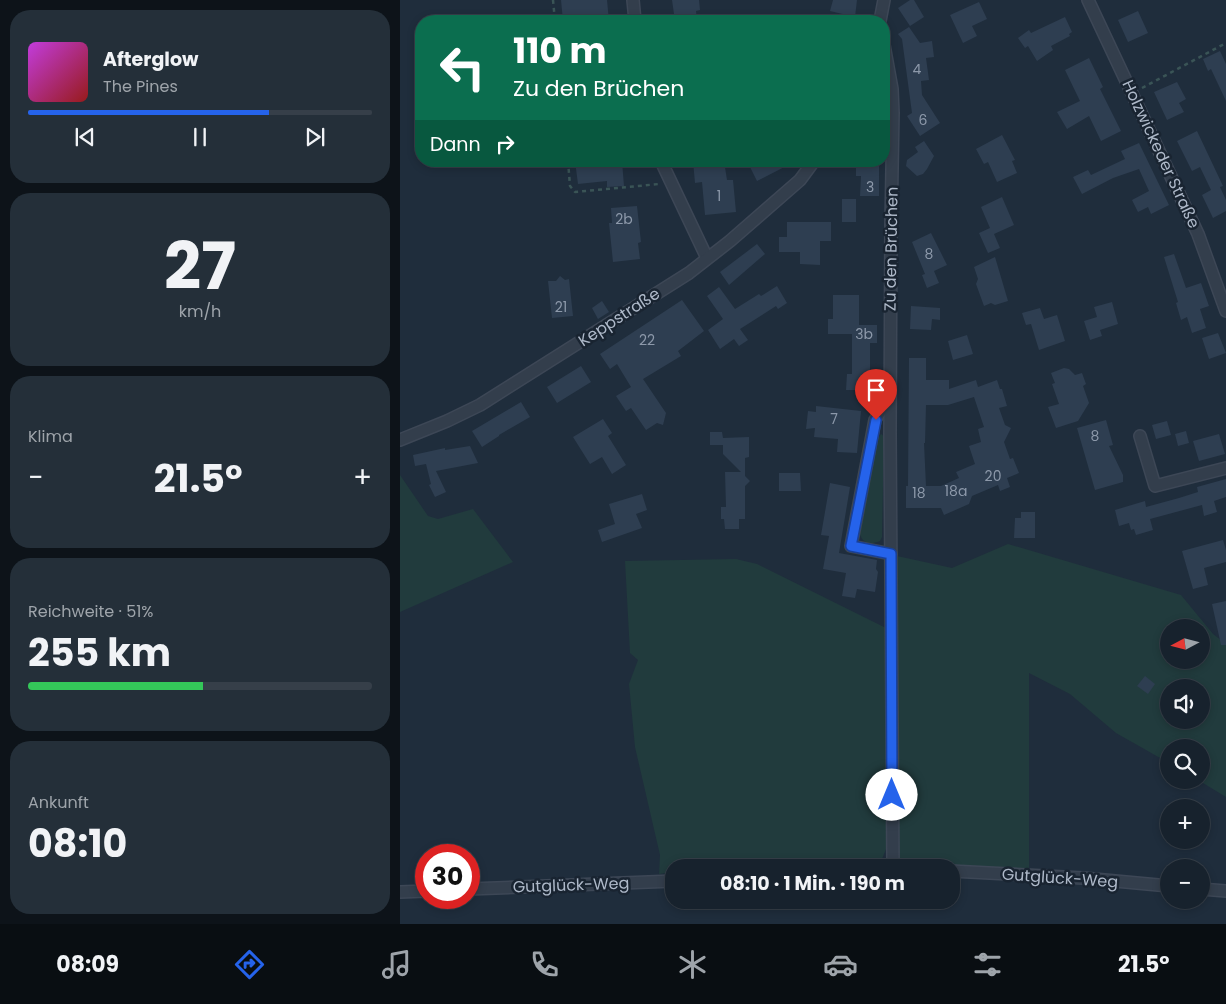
<!DOCTYPE html>
<html lang="de">
<meta charset="utf-8">
<style>
body{margin:0;font-family:Poppins,sans-serif;background:#242f39;color:#f1f3f6;height:100vh;display:flex;flex-direction:column;font-size:19px;white-space:nowrap}
*{box-sizing:border-box;margin:0}
p{font-size:16px;color:#9ea4aa}
.icon{flex:none;width:28px;height:28px;fill:none;stroke:currentColor;stroke-width:2;stroke-linecap:round;stroke-linejoin:round}
.map{position:relative;flex:1;overflow:hidden}
.panel{display:flex;flex-direction:column;gap:10px;padding:10px;background:#0d1319;width:400px}
.panel>*{flex:none}
.hud{position:absolute;left:15px;top:15px;width:475px;height:152px;border-radius:20px;box-shadow:0 2px 8px #0003,0 0 0 1px #363f49;background:#0b6e4f;color:#fff;overflow:hidden}
.needle{width:32px;rotate:263deg}
.tools{position:absolute;left:760px;top:619px;display:grid;gap:10px}
.tools a{display:grid;place-items:center;width:50px;height:50px;border-radius:50%;background:#17222d;box-shadow:0 2px 8px #0003,0 0 0 1px #363f49;font-size:25px}
.speed{position:absolute;left:15px;top:844px;display:flex;gap:10px;font-size:25px;font-weight:700;text-align:center}
.speed>*{display:grid;place-content:center;width:65px;height:65px;border-radius:50%;background:#17222d;box-shadow:0 2px 8px #0003,0 0 0 1px #363f49;line-height:1}
.speed .limit{border:8px solid #d22;background:#fff;color:#111}
.pin{position:absolute;display:grid;place-items:center;width:42px;height:42px;color:#fff;margin:-51px -21px;border-radius:50% 50% 50% 0;rotate:-45deg;box-shadow:0 0 5px #0007}
.pin .icon{rotate:45deg}
.me{position:absolute;width:55px;margin:-28px;rotate:0deg;stroke-linejoin:round;filter:drop-shadow(0 0 4px #0008)}
.turn{display:flex;align-items:center;gap:18px;height:105px;padding:0 15px;font-size:22px}
.turn .icon{width:65px;height:65px;stroke-width:2.5}
.turn b{display:block;font-size:35px;line-height:42px}
.then{display:flex;align-items:center;height:48px;padding:0 15px;background:#0003;gap:10px;font-size:19px}
.big{font-size:38px;font-weight:700;line-height:1.1}
.panel .tile{flex:1;display:flex;flex-direction:column;justify-content:center;gap:8px;min-width:0;padding:0 18px;border-radius:20px;background:#242f39}
.panel .dial{align-items:center;gap:0}
.dial b{font-size:65px;line-height:1}
.song{display:flex;align-items:center;gap:15px}
.cover{width:60px;height:60px;border-radius:8px;background:linear-gradient(135deg,hsl(290 70% 55%),hsl(0 70% 35%))}
.played{height:5px;border-radius:2px;background:linear-gradient(90deg,#2563eb 70%,#363f49 70%)}
.keys{display:flex;justify-content:space-around;direction:ltr}
.heat{display:flex;justify-content:space-between;align-items:center;font-size:28px;direction:ltr}
.charge{height:8px;border-radius:4px;background:linear-gradient(90deg,#34c759 51%,#363f49 0)}
.trip{position:absolute;left:265px;top:859px;width:295px;height:50px;border-radius:20px;background:#17222d;box-shadow:0 2px 8px #0003,0 0 0 1px #363f49;font-weight:700;line-height:50px;text-align:center}
.dock{display:flex;height:80px;justify-content:space-around;align-items:center;background:#090e12;color:#9ea4aa}
.dock .icon{width:35px;height:35px}
.dock .active{color:#2563eb}
.dock b{font-size:22px;color:#f1f3f6}
main{display:flex;flex:1;min-height:0}
.map>svg:first-child{display:block}
.green{fill:#213b3d;fill-rule:evenodd}
.building{fill:#2e3e51;fill-rule:evenodd}
.lines{fill:none;stroke-linecap:round;stroke-linejoin:round}
.street-casing{stroke:#3d4756;stroke-width:14}
.path{stroke:#3a5456;stroke-width:2.5;stroke-dasharray:4 4;stroke-linecap:butt}
.street{stroke:#333e4c;stroke-width:11}
.route-casing{stroke:#184099;stroke-width:12}
.route{stroke:#2563eb;stroke-width:9}
.labels{text-anchor:middle;dominant-baseline:central;stroke-width:5;stroke-linejoin:round;paint-order:stroke}
.number-label{font-size:14px;fill:#8d99aa}
.street-label{font-size:16px;fill:#aeb9c9;stroke:#192431}
</style>
<main>
<section class="panel">
<div class="tile">
<div class="song"><i class="cover"></i><div><b>Afterglow</b><p>The Pines</p></div></div>
<div class="played"></div>
<div class="keys"><svg class="icon" aria-label="previous" viewBox="0 0 24 24"><path d="M18 5L8 12l10 7zM5 5v14"/></svg><svg class="icon" aria-label="pause" viewBox="0 0 24 24"><path d="M8 5v14M16 5v14"/></svg><svg class="icon" aria-label="next" viewBox="0 0 24 24"><path d="M6 5l10 7-10 7zM19 5v14"/></svg></div>
</div>
<div class="tile dial"><b>27</b><p>km/h</p></div>
<div class="tile"><p>Klima</p>
<div class="heat"><a>−</a><b class="big">21.5°</b><a>+</a></div>
</div>
<div class="tile"><p>Reichweite · 51%</p><b class="big">255 km</b><div class="charge"></div></div>
<div class="tile"><p>Ankunft</p><b class="big">08:10</b></div>
</section>
<div class="map">
<svg width="826" height="924" viewBox="0 0 826 924">
<rect width="100%" height="100%" fill="#1f2d3c"/>
<g class="green">
<path d="M 481,434 L 484,436 L 482,537 L 480,541 C 468,546 460,542 459,529 L 478,438 Z"/>
<path d="M 0,475 L 28,516 L 38,519 L 73,509 L 113,562 L 0,612 Z"/>
<path d="M 608,544 L 781,595 L 813,634 L 826,644 L 826,797 L 798,780 L 801,780 L 801,748 L 769,748 L 769,763 L 716,733 L 670,694 L 629,673 L 629,870 L 510,866 L 500,858 L 496,847 L 497,556 L 552,568 ZM 769,628 L 801,628 L 801,660 L 769,660 ZM 769,688 L 801,688 L 801,720 L 769,720 Z"/>
<path d="M 336,559 L 357,564 L 488,629 L 488,844 L 482,859 L 469,867 L 274,868 L 274,872 L 259,874 L 260,855 L 235,747 L 229,684 L 238,660 L 230,653 L 225,561 Z"/>
</g>
<g class="building">
<path d="M 161,0 L 207,0 L 209,21 L 163,21 Z"/>
<path d="M 272,0 L 299,0 L 300,10 L 296,11 L 297,21 L 275,21 Z"/>
<path d="M 433,0 L 457,0 L 455,17 L 430,11 Z"/>
<path d="M 510,0 L 514,0 L 524,17 L 510,26 L 498,8 Z"/>
<path d="M 579,2 L 587,19 L 572,26 L 577,36 L 563,43 L 550,15 Z"/>
<path d="M 738,11 L 748,33 L 728,42 L 718,20 Z"/>
<path d="M 665,17 L 672,32 L 669,34 L 670,36 L 651,46 L 653,50 L 637,61 L 628,46 L 625,48 L 618,38 L 629,30 L 631,33 Z"/>
<path d="M 509,27 L 520,43 L 532,41 L 534,57 L 526,58 L 529,80 L 521,81 L 522,95 L 540,123 L 520,136 L 507,116 L 512,113 L 502,39 L 498,34 Z"/>
<path d="M 820,51 L 826,64 L 826,101 L 811,69 L 808,71 L 803,59 Z"/>
<path d="M 689,58 L 703,87 L 700,89 L 721,131 L 701,141 L 689,116 L 667,129 L 657,112 L 680,101 L 665,70 Z"/>
<path d="M 777,82 L 786,99 L 779,103 L 784,112 L 767,120 L 754,92 Z"/>
<path d="M 797,131 L 823,186 L 820,187 L 826,200 L 826,211 L 813,218 L 802,195 L 811,190 L 800,167 L 792,171 L 777,141 Z"/>
<path d="M 602,135 L 615,160 L 612,161 L 617,173 L 597,182 L 588,162 L 584,164 L 576,149 Z"/>
<path d="M 524,141 L 534,156 L 527,169 L 523,174 L 517,176 L 506,166 L 507,160 L 518,152 L 515,147 Z"/>
<path d="M 739,143 L 769,205 L 751,214 L 748,207 L 738,212 L 732,200 L 749,191 L 739,169 L 713,178 L 682,194 L 673,177 L 688,170 L 691,175 L 725,159 L 721,151 Z"/>
<path d="M 175,161 L 222,161 L 224,186 L 207,187 L 207,181 L 178,184 Z"/>
<path d="M 293,161 L 324,161 L 327,180 L 333,180 L 336,212 L 305,215 L 302,182 L 295,183 Z"/>
<path d="M 347,161 L 396,161 L 357,181 Z"/>
<path d="M 461,161 L 479,161 L 479,196 L 460,196 L 461,176 L 456,176 L 456,165 L 461,165 Z"/>
<path d="M 602,197 L 614,225 L 594,234 L 600,248 L 588,253 L 579,233 L 590,228 L 581,207 Z"/>
<rect x="442" y="199" width="14" height="23"/>
<path d="M 237,206 L 241,242 L 238,243 L 240,259 L 213,262 L 209,223 L 212,223 L 211,208 Z"/>
<path d="M 387,222 L 431,222 L 431,241 L 420,241 L 420,265 L 400,264 L 400,252 L 379,252 L 379,237 L 387,237 Z"/>
<path d="M 531,233 L 547,265 L 534,271 L 539,283 L 527,288 L 522,275 L 525,274 L 512,242 Z"/>
<path d="M 357,244 L 365,254 L 329,285 L 320,272 Z"/>
<path d="M 774,254 L 786,288 L 801,283 L 809,306 L 800,309 L 806,328 L 792,333 L 787,317 L 781,320 L 776,303 L 778,302 L 764,257 Z"/>
<path d="M 595,257 L 608,301 L 595,305 L 591,303 L 584,306 L 576,284 L 578,279 L 574,267 Z"/>
<path d="M 160,276 L 165,280 L 169,279 L 173,316 L 152,318 L 148,281 L 156,281 Z"/>
<path d="M 377,286 L 387,303 L 378,309 L 376,306 L 340,329 L 348,340 L 339,346 L 334,339 L 320,349 L 308,330 L 323,319 L 307,296 L 319,287 L 335,309 L 359,294 L 361,296 Z"/>
<path d="M 433,295 L 459,295 L 459,325 L 477,325 L 477,343 L 470,343 L 470,386 L 465,386 L 465,390 L 446,390 L 447,374 L 452,374 L 452,334 L 428,334 L 428,319 L 433,319 Z"/>
<path d="M 282,300 L 304,331 L 278,351 L 281,356 L 243,379 L 266,413 L 263,425 L 257,423 L 246,430 L 231,408 L 226,411 L 216,396 L 231,387 L 217,364 L 210,369 L 200,354 Z"/>
<path d="M 202,301 L 209,312 L 198,319 L 192,308 Z"/>
<path d="M 712,302 L 718,324 L 700,330 L 702,336 L 690,340 L 684,321 L 697,317 L 694,307 Z"/>
<path d="M 511,306 L 540,308 L 540,320 L 532,319 L 531,330 L 510,329 Z"/>
<path d="M 640,308 L 644,319 L 657,315 L 665,341 L 639,350 L 631,324 L 626,325 L 622,313 Z"/>
<path d="M 818,333 L 826,353 L 809,359 L 802,338 Z"/>
<path d="M 567,335 L 573,354 L 553,360 L 548,341 Z"/>
<path d="M 509,358 L 526,358 L 526,380 L 549,380 L 549,389 L 576,380 L 578,387 L 597,380 L 600,389 L 602,389 L 607,406 L 599,408 L 605,425 L 611,428 L 604,442 L 610,459 L 613,458 L 619,473 L 607,478 L 610,487 L 600,491 L 598,485 L 572,496 L 569,504 L 544,515 L 541,508 L 506,508 L 506,486 L 508,486 ZM 574,397 L 584,427 L 578,429 L 581,442 L 569,446 L 575,464 L 556,472 L 559,478 L 541,486 L 526,486 L 524,443 L 525,443 L 526,405 L 548,405 Z"/>
<path d="M 181,366 L 191,382 L 157,403 L 147,387 Z"/>
<path d="M 664,368 L 669,369 L 675,375 L 682,373 L 686,384 L 683,386 L 689,403 L 678,421 L 656,428 L 648,407 L 659,404 L 652,384 L 655,383 L 651,373 Z"/>
<path d="M 121,402 L 130,417 L 99,435 L 99,436 L 82,447 L 72,431 Z"/>
<path d="M 416,406 L 461,411 L 457,453 L 437,452 L 438,439 L 414,437 L 415,428 L 406,429 L 408,411 L 416,412 Z"/>
<path d="M 203,419 L 212,433 L 208,436 L 226,465 L 212,474 L 202,457 L 190,464 L 173,437 Z"/>
<path d="M 706,420 L 713,445 L 709,446 L 723,475 L 723,482 L 695,490 L 677,428 Z"/>
<path d="M 767,421 L 771,435 L 756,439 L 752,425 Z"/>
<path d="M 786,431 L 789,443 L 778,446 L 775,434 Z"/>
<path d="M 310,432 L 322,432 L 323,438 L 349,437 L 349,457 L 345,458 L 345,476 L 350,481 L 345,486 L 345,519 L 339,519 L 339,529 L 325,529 L 324,519 L 321,519 L 321,507 L 326,507 L 325,472 L 341,472 L 323,454 L 323,445 L 310,445 Z"/>
<path d="M 819,434 L 825,454 L 799,461 L 793,441 Z"/>
<path d="M 70,446 L 78,463 L 36,471 L 46,492 L 35,497 L 29,485 L 31,484 L 26,464 L 15,466 L 13,455 L 45,448 L 45,450 Z"/>
<path d="M 379,473 L 400,473 L 401,491 L 379,491 Z"/>
<path d="M 826,479 L 826,497 L 814,501 L 817,512 L 804,516 L 802,505 L 750,519 L 753,530 L 736,535 L 734,529 L 731,530 L 729,523 L 719,526 L 715,510 L 745,501 L 746,507 L 779,498 L 798,492 L 797,487 Z"/>
<path d="M 430,483 L 450,487 L 439,553 L 477,560 L 476,569 L 478,572 L 475,592 L 457,589 L 455,598 L 442,596 L 446,573 L 423,569 L 429,536 L 421,535 Z"/>
<path d="M 242,494 L 247,510 L 236,514 L 242,528 L 202,542 L 198,530 L 215,524 L 209,504 Z"/>
<path d="M 621,512 L 635,512 L 635,538 L 614,538 L 615,518 L 621,518 Z"/>
<path d="M 823,540 L 826,550 L 826,562 L 804,568 L 808,585 L 793,589 L 782,551 Z"/>
<path d="M 826,601 L 826,645 L 821,645 L 812,604 Z"/>
<path d="M 745,676 L 755,684 L 748,694 L 737,686 Z"/>
</g>
<g class="lines">
<g class="street-casing">
<g id="street">
<path d="M 233,0 L 235,21"/>
<path d="M 688,0 L 798,234 L 826,311"/>
<path d="M 480,21 L 484,0"/>
<path d="M 484,45 L 492,89 L 493,113 L 491,225 L 490,433 L 493,868"/>
<path d="M 261,161 L 307,258"/>
<path d="M 490,395 L 475,420 L 451,546 L 491,554"/>
<path d="M 740,436 L 755,486 L 826,468"/>
<path d="M 0,440 L 47,421 L 80,405 L 289,273 L 330,241 L 400,180 L 414,161"/>
<path d="M 551,871 L 683,878 L 769,886"/>
<path d="M 69,889 L 274,881"/>
<path d="M 801,889 L 826,891"/>
<path d="M 0,892 L 26,891"/>
</g>
</g>
<g class="path">
<path d="M 153,0 L 155,21"/>
<path d="M 742,88 L 826,43"/>
<path d="M 168,161 L 170,186 L 175,192 L 259,184"/>
</g>
<use href="#street" class="street"/>
</g>
<g class="lines">
<g class="route-casing">
<path id="route" d="M 476,420 L 451,546 L 491,554 L 492,795"/>
</g>
<use href="#route" class="route"/>
</g>
<g class="labels">
<g class="number-label">
<text x="517" y="69">4</text>
<text x="523" y="120">6</text>
<text x="470" y="187">3</text>
<text x="319" y="196">1</text>
<text x="224" y="219">2b</text>
<text x="529" y="254">8</text>
<text x="161" y="307">21</text>
<text x="464" y="334">3b</text>
<text x="247" y="340">22</text>
<text x="434" y="419">7</text>
<text x="695" y="436">8</text>
<text x="593" y="476">20</text>
<text x="556" y="491">18a</text>
<text x="519" y="493">18</text>
</g>
<g class="street-label">
<text transform="translate(761 154) rotate(65)">Holzwickeder Straße</text>
<text transform="translate(491 249) rotate(-89)">Zu den Brüchen</text>
<text transform="translate(219 317) rotate(-33)">Keppstraße</text>
<text transform="translate(660 878) rotate(4)">Gutglück-Weg</text>
<text transform="translate(171 885) rotate(-2)">Gutglück-Weg</text>
</g>
</g>
</svg>
<div class="tools">
<a><svg class="needle" viewBox="-14 -14 28 28"><path d="M0-13l5 13h-10z" fill="#e53935"/><path d="M0 13l5-13h-10z" fill="#9ea4aa"/></svg></a>
<a><svg class="icon" aria-label="sound" viewBox="0 0 24 24"><path d="M4 9h4l5-4v14l-5-4H4zM17 9q2 3 0 6"/></svg></a>
<a><svg class="icon" aria-label="search" viewBox="0 0 24 24"><circle cx="10" cy="10" r="6"/><path d="M15 15l6 6"/></svg></a>
<a>+</a>
<a>−</a>
</div>
<div class="speed"><div class="limit">30</div></div>
<div class="pin" style="left:476px;top:420px;background:#d93025"><svg class="icon" aria-label="arrive" viewBox="0 0 24 24"><path d="M6 21V4h12l-3 4 3 4H6"/></svg></div>
<svg class="me" style="left:492px;top:795px" viewBox="-20 -20 40 40"><circle r="19" fill="#fff"/><path d="M0-13L10 11 0 6-10 11z" fill="#2563eb"/></svg>
<div class="trip">08:10 · 1 Min. · 190 m</div>
<div class="hud">
<div class="turn"><svg class="icon" aria-label="left" viewBox="0 0 24 24"><path d="M17 20v-9H6M10 6l-5 5 5 5"/></svg><div><b>110 m</b>Zu den Brüchen</div></div>
<div class="then">Dann<svg class="icon" aria-label="right" viewBox="0 0 24 24"><path d="M7 20v-9h11M14 6l5 5-5 5"/></svg></div>
</div>
</div>
</main>
<nav class="dock">
<b>08:09</b>
<svg class="icon active" aria-label="directions" viewBox="0 0 24 24"><path d="M12 3l9 9-9 9-9-9zM9 14v-3h6M13 9l2 2-2 2"/></svg>
<svg class="icon" aria-label="music" viewBox="0 0 24 24"><path d="M9 18V5l10-2v13"/><circle cx="6" cy="18" r="3"/><circle cx="16" cy="16" r="3"/></svg>
<svg class="icon" aria-label="phone" viewBox="0 0 24 24"><path d="M5 4h4l2 5-3 2q2 4 5 5l2-3 5 2v4C11 20 4 13 5 4z"/></svg>
<svg class="icon" aria-label="climate" viewBox="0 0 24 24"><path d="M12 3v18M4 7l16 10M4 17L20 7"/></svg>
<svg class="icon" aria-label="car" viewBox="0 0 24 24"><path d="M5 17H2v-5l4-1 3-4h7l3 4 3 1v5h-3M9 17h6M6 11h13"/><circle cx="7" cy="17" r="2"/><circle cx="17" cy="17" r="2"/></svg>
<svg class="icon" aria-label="filters" viewBox="0 0 24 24"><path d="M4 7h16M4 17h16"/><circle cx="9" cy="7" r="2"/><circle cx="15" cy="17" r="2"/></svg>
<b>21.5°</b>
</nav>
